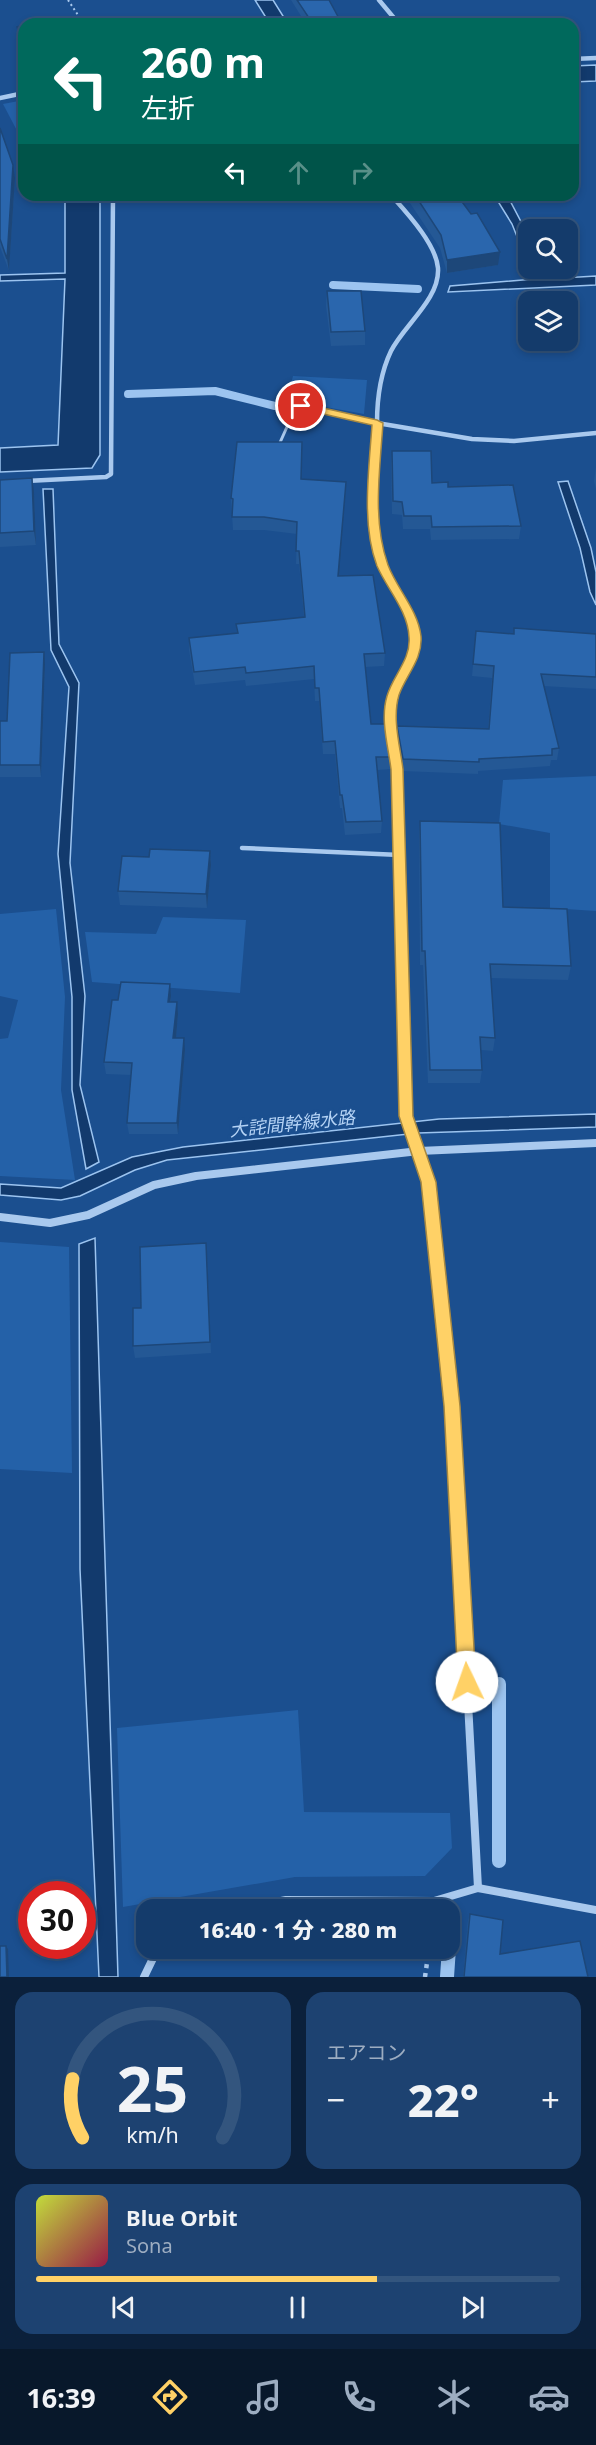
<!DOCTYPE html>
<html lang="ja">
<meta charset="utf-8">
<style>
body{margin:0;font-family:"Noto Sans","Noto Sans JP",sans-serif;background:#1d4271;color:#f1f3f6;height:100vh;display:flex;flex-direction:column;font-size:22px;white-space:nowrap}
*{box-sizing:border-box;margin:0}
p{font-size:20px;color:#9dadc1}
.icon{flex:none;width:33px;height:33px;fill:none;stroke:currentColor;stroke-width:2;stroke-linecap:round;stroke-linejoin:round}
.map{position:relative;height:1977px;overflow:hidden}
.panel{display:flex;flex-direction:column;gap:15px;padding:15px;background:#0b203b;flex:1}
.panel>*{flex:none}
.guide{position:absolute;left:18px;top:18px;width:561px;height:183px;border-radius:18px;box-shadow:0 3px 9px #0003,0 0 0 2px #33557e;background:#00695c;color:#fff;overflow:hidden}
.tools{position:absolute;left:518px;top:219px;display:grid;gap:12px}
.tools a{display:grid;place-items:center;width:60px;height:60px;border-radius:12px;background:#143b6b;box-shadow:0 3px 9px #0003,0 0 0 2px #33557e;font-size:30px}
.speed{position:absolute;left:18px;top:1881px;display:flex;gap:12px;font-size:30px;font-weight:700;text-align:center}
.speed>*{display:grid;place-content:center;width:78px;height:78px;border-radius:50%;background:#143b6b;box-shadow:0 3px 9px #0003,0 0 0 2px #33557e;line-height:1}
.speed .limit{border:9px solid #d22;background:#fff;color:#111}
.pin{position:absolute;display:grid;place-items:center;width:51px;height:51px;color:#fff;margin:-26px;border:3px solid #fff;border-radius:50%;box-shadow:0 2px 6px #0007}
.me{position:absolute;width:66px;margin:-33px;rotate:357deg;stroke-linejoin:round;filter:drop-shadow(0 0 4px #0008)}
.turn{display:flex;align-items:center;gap:21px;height:126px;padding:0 24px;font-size:27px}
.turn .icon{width:78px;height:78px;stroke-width:2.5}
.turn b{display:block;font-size:42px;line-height:51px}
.lanes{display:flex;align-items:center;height:57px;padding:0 24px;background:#0003;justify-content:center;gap:30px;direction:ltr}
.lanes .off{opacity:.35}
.big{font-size:45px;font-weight:800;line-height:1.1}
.panel .card{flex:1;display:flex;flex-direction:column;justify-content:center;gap:9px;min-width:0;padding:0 21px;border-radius:18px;background:#1d4271}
.panel .dial{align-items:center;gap:0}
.dial svg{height:156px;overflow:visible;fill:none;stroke:#33557e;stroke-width:7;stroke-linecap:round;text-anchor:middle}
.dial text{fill:#f1f3f6;stroke:none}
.song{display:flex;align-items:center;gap:18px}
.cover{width:72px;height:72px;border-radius:9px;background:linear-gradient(135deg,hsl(70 70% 55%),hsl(340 70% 35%))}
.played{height:6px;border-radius:3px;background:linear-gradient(90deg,#ffd166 65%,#33557e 65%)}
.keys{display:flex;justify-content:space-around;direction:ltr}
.heat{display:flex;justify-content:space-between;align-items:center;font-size:33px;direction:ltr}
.panel .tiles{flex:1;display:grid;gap:15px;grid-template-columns:1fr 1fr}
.card:last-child{grid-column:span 2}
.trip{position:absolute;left:136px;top:1899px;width:324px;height:60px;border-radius:18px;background:#143b6b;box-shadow:0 3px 9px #0003,0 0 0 2px #33557e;font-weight:800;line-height:60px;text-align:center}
.dock{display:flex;height:96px;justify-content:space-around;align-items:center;background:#08182b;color:#9dadc1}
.dock .icon{width:42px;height:42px}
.dock .on{color:#ffd166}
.dock b{font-size:27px;color:#f1f3f6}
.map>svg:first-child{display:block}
.green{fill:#2461a8}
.water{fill:#123a6d;stroke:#9cc4f0;stroke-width:1.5}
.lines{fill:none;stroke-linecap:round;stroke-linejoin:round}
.stream-far1{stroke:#9cc4f0;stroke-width:8}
.stream{stroke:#9cc4f0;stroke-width:14}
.path-far1{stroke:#a9c9ee;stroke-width:2;stroke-dasharray:2 3;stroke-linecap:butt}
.path{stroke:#a9c9ee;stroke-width:4.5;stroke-dasharray:4 5;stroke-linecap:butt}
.lane-far1{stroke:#a9c9ee;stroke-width:3}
.lane{stroke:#a9c9ee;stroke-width:4.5}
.street-far2{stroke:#a9c9ee;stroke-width:4.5}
.street-far1{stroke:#a9c9ee;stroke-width:5}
.street{stroke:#a9c9ee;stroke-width:8}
.wall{fill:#245895}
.shaded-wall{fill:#1d4779}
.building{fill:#2a66ad;stroke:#1d4779;stroke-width:1.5}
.route{fill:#ffd166;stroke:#a68842;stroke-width:1.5}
.labels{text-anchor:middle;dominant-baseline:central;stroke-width:6;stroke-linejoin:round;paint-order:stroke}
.water-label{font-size:18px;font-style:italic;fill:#b5d3f5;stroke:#1b4f8f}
</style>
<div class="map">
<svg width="596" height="1977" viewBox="0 0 596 1977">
<rect width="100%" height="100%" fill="#1b4f8f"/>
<g class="green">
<path d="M 24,100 L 24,144 L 3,104 Z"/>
<path d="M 293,376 L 367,380 L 364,414 L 287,400 Z"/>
<path d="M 596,776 L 596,911 L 550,908 L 550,833 L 499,824 L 503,780 Z"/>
<path d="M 56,909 L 65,997 L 61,1090 L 75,1180 L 0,1176 L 0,1039 L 8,1038 L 18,1000 L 0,996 L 0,914 Z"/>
<path d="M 163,917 L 246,920 L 240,993 L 92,982 L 85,932 L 156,934 Z"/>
<path d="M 0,1242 L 69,1247 L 72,1473 L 0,1469 Z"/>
<path d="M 298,1710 L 304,1812 L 450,1813 L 452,1848 L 425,1876 L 295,1877 L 123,1907 L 117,1728 Z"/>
</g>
<g class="water">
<path d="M 255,0 L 273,0 L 288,24 L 270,24 Z"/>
<path d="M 596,65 L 596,81 L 573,82 L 573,66 Z"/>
<path d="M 65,195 L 100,195 L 100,455 L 92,468 L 0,472 L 0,448 L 58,445 L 65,279 L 0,281 L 0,275 L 65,273 Z"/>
<path d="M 494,195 L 507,195 L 528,235 L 528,264 L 512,224 Z"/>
<path d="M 530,269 L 541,269 L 546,279 L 596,276 L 596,285 L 448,292 L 450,286 L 534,279 Z"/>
<path d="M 568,481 L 591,548 L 596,572 L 596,605 L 590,592 L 580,548 L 558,482 Z"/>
<path d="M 43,489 L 53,489 L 59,644 L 79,683 L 70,863 L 85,996 L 80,1085 L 99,1162 L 86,1169 L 72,1090 L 72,997 L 58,854 L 69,687 L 51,650 Z"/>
<path d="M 596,1114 L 596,1127 L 418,1133 L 167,1160 L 135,1170 L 80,1196 L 61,1200 L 0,1195 L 0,1184 L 61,1188 L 132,1157 L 183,1147 L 439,1119 Z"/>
<path d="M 95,1238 L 118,1977 L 99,1977 L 80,1569 L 79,1244 Z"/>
</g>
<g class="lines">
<g class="stream-far1">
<path d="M 333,285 L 418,289"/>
<path d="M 128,394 L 215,391 L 275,406"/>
</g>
<g class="stream">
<path d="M 499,1684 L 499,1861"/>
<path d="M 450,1942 L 452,1917"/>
<path d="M 447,1977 L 449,1948"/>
</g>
<path class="path-far1" d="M 68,0 L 84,24"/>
<path class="path" d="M 425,1977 L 429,1948"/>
<path class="lane-far1" d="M 278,447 L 295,409 L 301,406 L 377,423"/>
<path class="lane" d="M 242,848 L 400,855"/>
<g class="street-far2">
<path d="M 379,0 L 399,24"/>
<path d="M 573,59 L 596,58"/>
<path d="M 0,98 L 24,93"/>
<path d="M 113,200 L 290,195"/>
<path d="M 377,423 C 377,398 380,374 391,351 C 404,325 440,299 438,268 C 436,244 407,213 391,195"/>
<path d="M 26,481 L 106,477 L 111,474 L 113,195"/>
<path d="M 374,487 L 377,423 L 472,439 L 514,441 L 596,433"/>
</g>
<path class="street-far1" d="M 374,486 C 373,516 374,548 387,575 C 397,596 414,614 415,637 C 416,660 398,676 393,697 C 386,720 394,746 397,769 L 406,1116 L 411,1130"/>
<g class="street">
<path d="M 410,1128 L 429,1182 L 452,1406 L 478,1888"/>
<path d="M 0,1217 L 50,1223 L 88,1215 L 154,1185 L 196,1176 L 419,1151 L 596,1143"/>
<path d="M 236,1910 L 286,1900 L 434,1901 L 478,1888 L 596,1910"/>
<path d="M 144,1977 L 158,1948"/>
</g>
</g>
<g class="wall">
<path d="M 291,0 L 329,0 L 342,24 L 306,24 Z"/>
<path d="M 24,25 L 24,50 L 17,34 L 17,27 Z"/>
<path d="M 0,128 L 15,178 L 9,271 L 0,247 Z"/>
<path d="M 406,195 L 457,195 L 498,265 L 447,273 L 440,248 L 406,197 Z"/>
<path d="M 327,291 L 365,331 L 365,345 L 331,346 L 326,306 Z"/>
<path d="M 392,451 L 432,483 L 448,487 L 521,526 L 519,539 L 431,540 L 430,529 L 403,529 L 402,515 L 392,514 L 391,464 Z"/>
<path d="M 596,467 L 596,489 L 594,481 Z"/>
<path d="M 301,479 L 346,482 L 339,576 L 385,653 L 384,666 L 365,667 L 371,724 L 393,757 L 392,769 L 377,770 L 382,821 L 381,833 L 345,835 L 342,808 L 340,808 L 335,754 L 323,754 L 319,701 L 315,701 L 314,679 L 246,686 L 245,680 L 195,685 L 189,650 L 189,638 L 237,633 L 236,624 L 304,617 L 299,564 L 296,564 L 297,534 L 264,530 L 233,530 L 231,498 Z"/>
<path d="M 0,480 L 34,492 L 36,545 L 0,547 Z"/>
<path d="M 514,628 L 596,634 L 596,689 L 543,686 L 559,748 L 557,760 L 551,760 L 550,766 L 478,771 L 478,774 L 402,771 L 397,737 L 397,726 L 488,729 L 492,678 L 472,676 L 476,631 L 513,634 Z"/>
<path d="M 45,664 L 41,777 L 0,777 L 0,721 L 7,721 Z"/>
<path d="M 420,821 L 503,907 L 571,966 L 568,980 L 491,978 L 495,1038 L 493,1051 L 481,1050 L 482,1070 L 480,1083 L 428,1083 L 423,965 L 420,965 L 419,835 Z"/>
<path d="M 210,851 L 211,865 L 207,908 L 120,905 L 118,891 L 149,857 Z"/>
<path d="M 171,996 L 171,1002 L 178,1014 L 176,1038 L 185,1050 L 178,1134 L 129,1134 L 127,1123 L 131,1075 L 106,1074 L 104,1062 L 118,1000 Z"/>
<path d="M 207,1255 L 211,1353 L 135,1358 L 133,1346 L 141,1308 Z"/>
<path d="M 470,1914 L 500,1954 L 588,1977 L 463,1977 L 468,1920 Z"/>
</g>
<g class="shaded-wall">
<path d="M 13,165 L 15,178 L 9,271 L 7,259 Z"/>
<path d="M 500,252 L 498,265 L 447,273 L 447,260 Z"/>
<path d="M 32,478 L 34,492 L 36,545 L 34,531 Z"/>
<path d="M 346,482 L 345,494 L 338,589 L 338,576 Z"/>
<path d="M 44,652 L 45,664 L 41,777 L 40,765 Z"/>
<path d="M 210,851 L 211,865 L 207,908 L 206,894 Z"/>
<path d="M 170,984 L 171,996 L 169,1014 L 168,1002 Z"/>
<path d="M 177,1002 L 178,1014 L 175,1050 L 173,1038 Z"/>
<path d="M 184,1038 L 185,1050 L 178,1134 L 177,1123 Z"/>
<path d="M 6,1946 L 8,1949 L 9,1977 L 7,1977 Z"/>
</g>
<g class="building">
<path d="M 297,0 L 329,0 L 342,24 L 313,24 Z"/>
<path d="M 48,21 L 49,24 L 32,24 Z"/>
<path d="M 24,25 L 24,44 L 17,27 Z"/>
<path d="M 0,128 L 13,165 L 7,259 L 0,239 Z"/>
<path d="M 415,195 L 457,195 L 471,214 L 477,213 L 500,252 L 447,260 L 441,235 Z"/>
<path d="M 327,291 L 361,291 L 365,331 L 331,332 Z"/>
<path d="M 237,442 L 302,442 L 301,479 L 346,482 L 338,576 L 373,575 L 385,653 L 364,654 L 371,724 L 388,724 L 393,757 L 376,757 L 382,821 L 346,822 L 342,795 L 340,795 L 335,741 L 323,742 L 319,688 L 315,688 L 314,666 L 246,673 L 245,667 L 194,672 L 189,638 L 238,633 L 236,624 L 305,617 L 299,551 L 296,551 L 297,522 L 264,517 L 232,517 L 233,499 L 231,498 Z"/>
<path d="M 392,451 L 431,451 L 432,483 L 448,482 L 448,487 L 513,485 L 521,526 L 432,527 L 431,516 L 404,516 L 402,502 L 393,501 Z"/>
<path d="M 32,478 L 34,531 L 0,533 L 0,480 Z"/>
<path d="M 514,628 L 596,634 L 596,677 L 541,674 L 559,748 L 552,749 L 552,755 L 479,759 L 479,762 L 403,759 L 397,726 L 489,729 L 494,666 L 473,664 L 476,631 L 514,634 Z"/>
<path d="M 44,652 L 40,765 L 0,765 L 0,721 L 7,721 L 10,653 Z"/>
<path d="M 420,821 L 500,823 L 503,907 L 567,909 L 571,966 L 490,964 L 495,1038 L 480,1037 L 482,1070 L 430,1070 L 425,951 L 422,951 Z"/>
<path d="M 150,849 L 210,851 L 206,894 L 118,891 L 122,856 L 149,857 Z"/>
<path d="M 121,982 L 170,984 L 168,1002 L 177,1002 L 173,1038 L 184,1038 L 177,1123 L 127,1123 L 132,1063 L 104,1062 L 112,1000 L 118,1000 Z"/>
<path d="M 206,1243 L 210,1342 L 133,1346 L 133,1308 L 141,1308 L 140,1247 Z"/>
<path d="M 470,1914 L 503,1920 L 500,1954 L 580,1941 L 588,1977 L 464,1977 Z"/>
<path d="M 0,1946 L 6,1946 L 7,1977 L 0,1977 Z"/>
</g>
<path class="route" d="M 301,403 L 377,420 L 383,423 C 380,470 372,520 388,565 C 397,589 418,610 421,636 C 423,659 406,675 399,695 C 392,718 400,746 403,769 L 413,1116 L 436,1182 L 460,1406 L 476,1682 L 473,1688 L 467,1690 L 461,1688 L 458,1682 L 444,1406 L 421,1182 L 399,1116 L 391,769 C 388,746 380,719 387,696 C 393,675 411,660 409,637 C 408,611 387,589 377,566 C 361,524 369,469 372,425 L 297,408 L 296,406 Z"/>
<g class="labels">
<g class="water-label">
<text transform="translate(292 1123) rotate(-6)">大詫間幹線水路</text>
</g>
</g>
</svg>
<div class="tools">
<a><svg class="icon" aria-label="search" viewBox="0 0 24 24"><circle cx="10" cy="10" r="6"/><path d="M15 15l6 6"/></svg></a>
<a><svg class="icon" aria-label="layers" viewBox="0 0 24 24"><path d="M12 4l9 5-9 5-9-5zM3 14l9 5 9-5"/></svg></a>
</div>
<div class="speed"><div class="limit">30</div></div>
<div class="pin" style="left:301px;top:406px;background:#d93025"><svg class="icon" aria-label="arrive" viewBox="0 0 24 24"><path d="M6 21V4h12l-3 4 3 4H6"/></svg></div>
<svg class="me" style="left:467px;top:1682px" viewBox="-20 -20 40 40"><circle r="19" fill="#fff"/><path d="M0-13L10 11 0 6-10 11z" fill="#ffd166"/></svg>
<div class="trip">16:40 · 1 分 · 280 m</div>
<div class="guide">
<div class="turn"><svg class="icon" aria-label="left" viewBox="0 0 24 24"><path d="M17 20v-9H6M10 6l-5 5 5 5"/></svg><div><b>260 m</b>左折</div></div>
<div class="lanes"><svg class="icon" aria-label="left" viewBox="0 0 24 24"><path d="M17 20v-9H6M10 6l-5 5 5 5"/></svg><svg class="icon off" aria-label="ahead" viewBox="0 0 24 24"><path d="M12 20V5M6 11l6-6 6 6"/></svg><svg class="icon off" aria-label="right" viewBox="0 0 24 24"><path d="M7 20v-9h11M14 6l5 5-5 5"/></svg></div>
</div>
</div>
<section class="panel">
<div class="tiles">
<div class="card dial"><svg viewBox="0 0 100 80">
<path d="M14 69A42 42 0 1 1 86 69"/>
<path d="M14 69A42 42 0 0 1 9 39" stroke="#ffd166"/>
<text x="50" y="56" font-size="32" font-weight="700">25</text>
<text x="50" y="72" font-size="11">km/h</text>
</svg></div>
<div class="card"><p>エアコン</p>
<div class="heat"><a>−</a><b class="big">22°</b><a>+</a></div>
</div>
<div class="card">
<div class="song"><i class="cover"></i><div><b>Blue Orbit</b><p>Sona</p></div></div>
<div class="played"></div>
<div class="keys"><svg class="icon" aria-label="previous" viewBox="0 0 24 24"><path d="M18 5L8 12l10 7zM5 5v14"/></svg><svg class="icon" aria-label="pause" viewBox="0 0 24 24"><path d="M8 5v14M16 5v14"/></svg><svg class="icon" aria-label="next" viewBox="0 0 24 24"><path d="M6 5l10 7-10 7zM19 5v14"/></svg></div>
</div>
</div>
</section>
<nav class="dock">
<b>16:39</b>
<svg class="icon on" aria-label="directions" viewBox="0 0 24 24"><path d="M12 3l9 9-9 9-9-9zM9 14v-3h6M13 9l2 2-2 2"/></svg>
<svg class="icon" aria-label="music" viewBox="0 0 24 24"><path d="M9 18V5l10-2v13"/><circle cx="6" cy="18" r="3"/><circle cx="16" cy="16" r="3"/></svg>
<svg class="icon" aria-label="phone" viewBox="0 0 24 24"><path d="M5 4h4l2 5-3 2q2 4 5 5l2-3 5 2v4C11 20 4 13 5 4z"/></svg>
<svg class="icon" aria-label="climate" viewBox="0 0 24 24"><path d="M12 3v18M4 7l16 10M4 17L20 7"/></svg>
<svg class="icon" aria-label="car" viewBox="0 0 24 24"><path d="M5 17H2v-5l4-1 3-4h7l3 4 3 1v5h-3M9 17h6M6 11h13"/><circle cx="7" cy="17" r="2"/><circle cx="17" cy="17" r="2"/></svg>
</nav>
